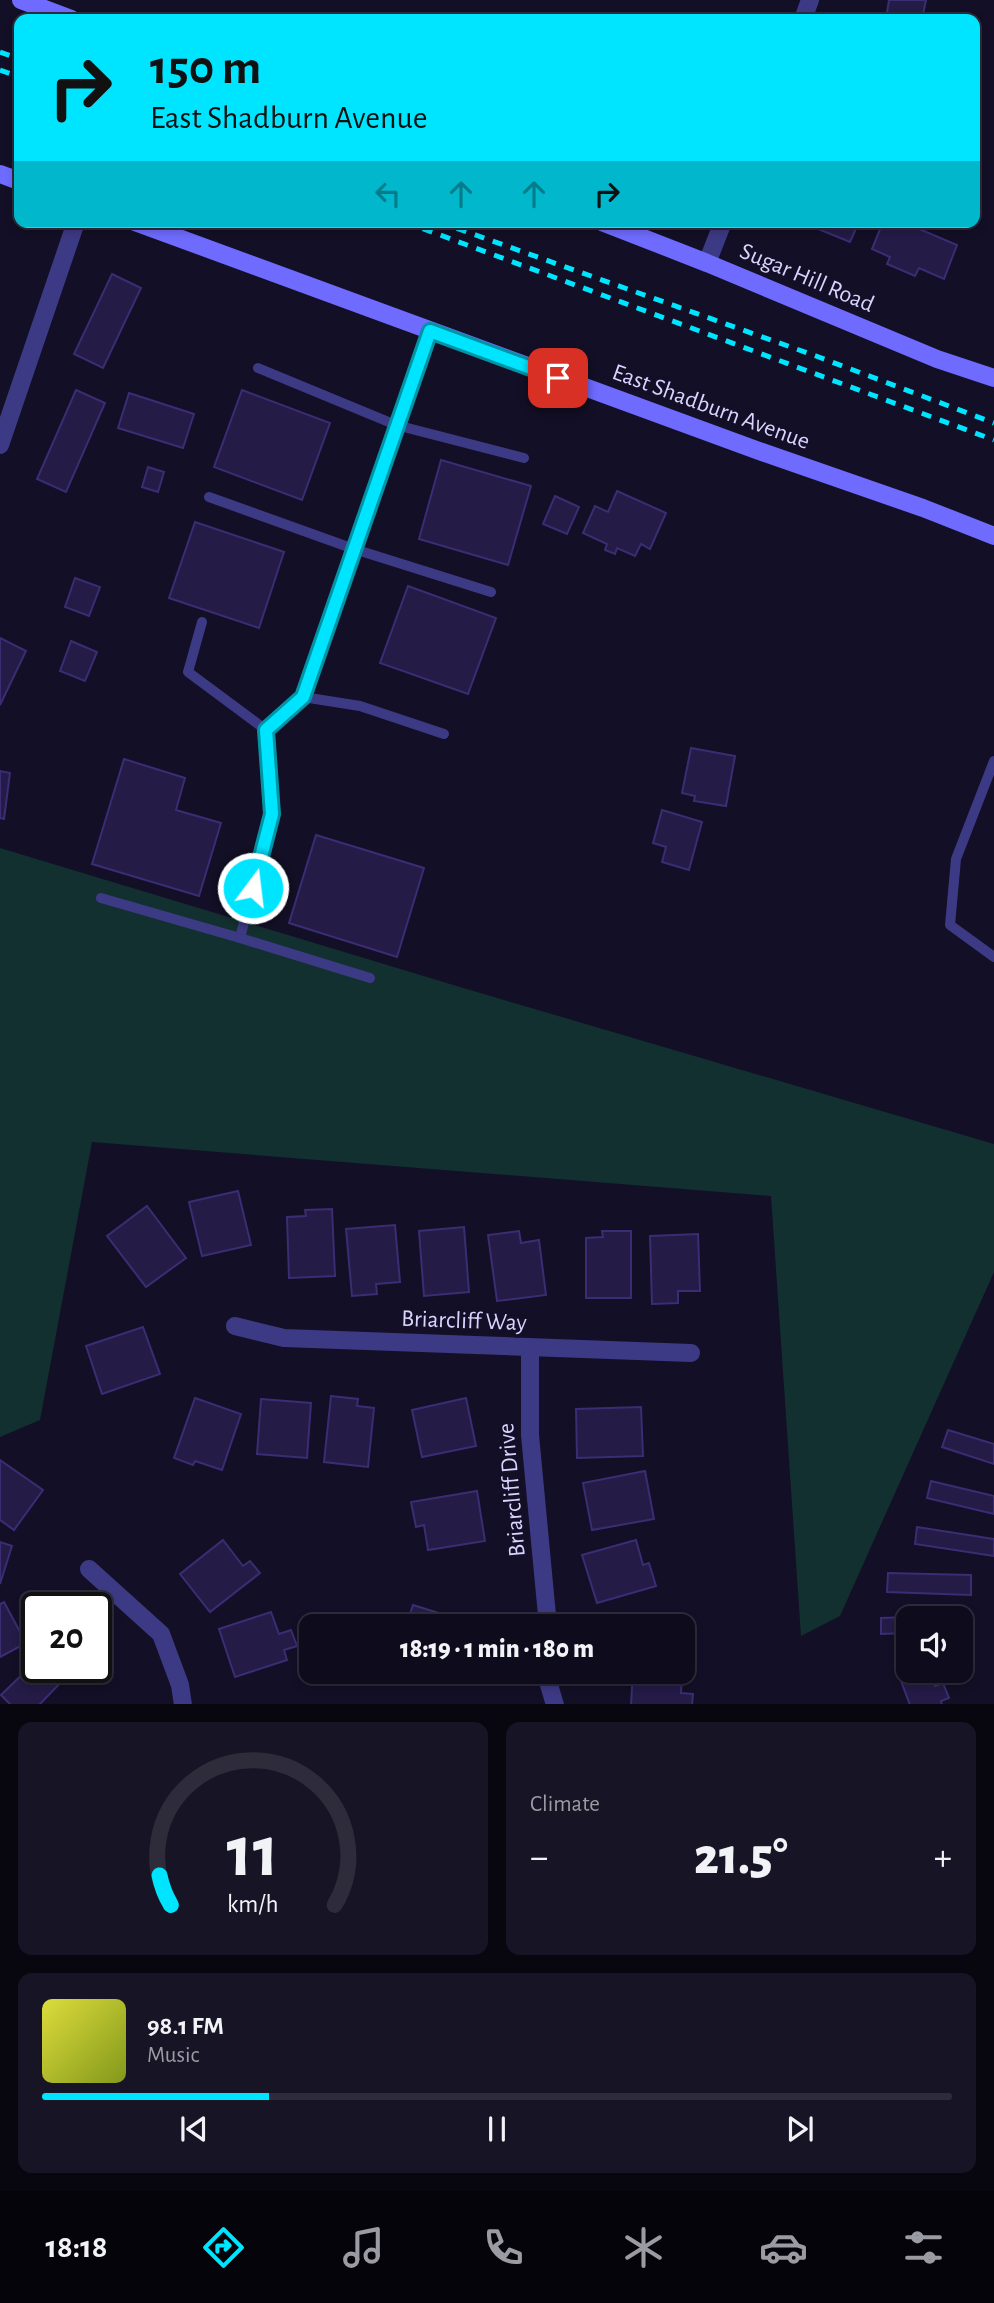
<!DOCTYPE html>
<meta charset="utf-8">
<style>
body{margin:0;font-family:"Alegreya Sans",sans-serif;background:#171425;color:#f1f3f6;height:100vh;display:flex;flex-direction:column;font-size:26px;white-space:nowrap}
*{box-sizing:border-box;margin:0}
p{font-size:23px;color:#9b9ba3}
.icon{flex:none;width:38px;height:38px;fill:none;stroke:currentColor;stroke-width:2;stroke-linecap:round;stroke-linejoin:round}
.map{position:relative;height:1704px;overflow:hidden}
.side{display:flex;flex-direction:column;gap:18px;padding:18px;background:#08060f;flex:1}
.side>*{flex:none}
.banner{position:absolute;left:14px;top:14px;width:966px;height:214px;border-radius:14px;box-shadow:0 4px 10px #0003,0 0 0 2px #2e2b3b;background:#00e5ff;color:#111;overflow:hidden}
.buttons{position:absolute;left:896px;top:1606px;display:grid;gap:14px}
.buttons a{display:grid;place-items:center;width:77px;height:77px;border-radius:14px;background:#0e0b1c;box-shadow:0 4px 10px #0003,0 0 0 2px #2e2b3b;font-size:35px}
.speed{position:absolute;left:21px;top:1592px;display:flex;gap:14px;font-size:35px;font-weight:700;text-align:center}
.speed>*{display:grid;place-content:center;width:91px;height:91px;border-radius:50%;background:#0e0b1c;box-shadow:0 4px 10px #0003,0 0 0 2px #2e2b3b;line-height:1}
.speed .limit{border:4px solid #111;border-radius:10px;background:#fff;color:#111}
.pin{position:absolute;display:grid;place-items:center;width:60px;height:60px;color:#fff;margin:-30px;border-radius:14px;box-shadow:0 4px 10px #0006}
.me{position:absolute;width:77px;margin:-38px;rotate:15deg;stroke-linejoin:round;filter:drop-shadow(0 0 5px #0008)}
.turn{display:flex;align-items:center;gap:24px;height:147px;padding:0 21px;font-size:32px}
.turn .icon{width:91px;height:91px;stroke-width:2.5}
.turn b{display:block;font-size:49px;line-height:60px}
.lanes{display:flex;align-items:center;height:66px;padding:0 21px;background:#0003;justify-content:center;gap:35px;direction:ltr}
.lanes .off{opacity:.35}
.big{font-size:52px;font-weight:800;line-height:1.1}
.side .widget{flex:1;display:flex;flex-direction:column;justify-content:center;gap:10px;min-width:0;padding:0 24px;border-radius:14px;background:#171425}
.side .dial{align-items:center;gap:0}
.dial svg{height:182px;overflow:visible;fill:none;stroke:#2e2b3b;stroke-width:7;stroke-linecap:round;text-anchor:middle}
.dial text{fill:#f1f3f6;stroke:none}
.song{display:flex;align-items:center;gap:21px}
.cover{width:84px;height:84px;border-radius:10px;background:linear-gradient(135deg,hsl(60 70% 55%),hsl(70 70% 35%))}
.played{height:7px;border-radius:4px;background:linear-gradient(90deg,#00e5ff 25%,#2e2b3b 25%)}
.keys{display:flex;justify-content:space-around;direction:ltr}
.heat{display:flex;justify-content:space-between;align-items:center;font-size:38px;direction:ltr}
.side .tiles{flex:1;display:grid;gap:18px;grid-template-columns:1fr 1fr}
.widget:last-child{grid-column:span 2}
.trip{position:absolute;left:299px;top:1614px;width:396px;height:70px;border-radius:14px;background:#0e0b1c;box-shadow:0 4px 10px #0003,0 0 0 2px #2e2b3b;font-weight:800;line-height:70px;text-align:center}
.dock{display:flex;height:112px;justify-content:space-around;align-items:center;background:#06040b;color:#9b9ba3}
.dock .icon{width:49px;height:49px}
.dock .selected{color:#00e5ff}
.dock b{font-size:32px;color:#f1f3f6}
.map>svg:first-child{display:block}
.green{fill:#12302f}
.building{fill:#241b47;stroke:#3b2d73;stroke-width:2}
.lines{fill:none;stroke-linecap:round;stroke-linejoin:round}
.lane{stroke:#3d3a85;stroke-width:10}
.street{stroke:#3d3a85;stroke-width:18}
.secondary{stroke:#6f6bff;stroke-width:18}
.rail{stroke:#00e5ff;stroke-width:5;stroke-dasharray:10 9;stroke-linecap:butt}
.route-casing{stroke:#0095a6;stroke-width:18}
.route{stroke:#00e5ff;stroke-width:12}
.labels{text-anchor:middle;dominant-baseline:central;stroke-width:7;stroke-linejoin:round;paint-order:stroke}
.street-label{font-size:24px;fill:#d9d4ff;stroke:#130f26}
</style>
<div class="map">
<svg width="994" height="1705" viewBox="0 0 994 1705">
<rect width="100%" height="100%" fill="#130f26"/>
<path class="green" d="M 0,848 L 470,990 L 994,1144 L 994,1272 L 840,1616 L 801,1636 L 771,1196 L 92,1142 L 40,1420 L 0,1437 Z"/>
<g class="building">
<path d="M 889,0 L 926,0 L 922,19 L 886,19 Z"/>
<path d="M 801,222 L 859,222 L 850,242 Z"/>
<path d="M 883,222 L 903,222 L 957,245 L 944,279 L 919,268 L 915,276 L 887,264 L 890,257 L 872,249 Z"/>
<path d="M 112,274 L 141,288 L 103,368 L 74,354 Z"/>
<path d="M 76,390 L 105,403 L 66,492 L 37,479 Z"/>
<path d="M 242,390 L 330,423 L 302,500 L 214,467 Z"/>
<path d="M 129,393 L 194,414 L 183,448 L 118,428 Z"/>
<path d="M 441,460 L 531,486 L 508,565 L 419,539 Z"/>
<path d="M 148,467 L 164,472 L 158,492 L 142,487 Z"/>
<path d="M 617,491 L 666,513 L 650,549 L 641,544 L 635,556 L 617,548 L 615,554 L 605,550 L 607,544 L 583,533 L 595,506 L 608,512 Z"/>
<path d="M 555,496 L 579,507 L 567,534 L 543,524 Z"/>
<path d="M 195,522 L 284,552 L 259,628 L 169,598 Z"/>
<path d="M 75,578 L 100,587 L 89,616 L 65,607 Z"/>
<path d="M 408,586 L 496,618 L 468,694 L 380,663 Z"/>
<path d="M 0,638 L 26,651 L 0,705 Z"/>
<path d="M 71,641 L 97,652 L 85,681 L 60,671 Z"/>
<path d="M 691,748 L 735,756 L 726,806 L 694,801 L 695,796 L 682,793 Z"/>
<path d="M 124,759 L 185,778 L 176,810 L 221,823 L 199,896 L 92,864 Z"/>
<path d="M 0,771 L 10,773 L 4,819 L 0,818 Z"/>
<path d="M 662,810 L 702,822 L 689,870 L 662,862 L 666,847 L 653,843 Z"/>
<path d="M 316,835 L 424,868 L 397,957 L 289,923 Z"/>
<path d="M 238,1191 L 251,1245 L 202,1256 L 189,1202 Z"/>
<path d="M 147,1206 L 186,1258 L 146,1287 L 107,1236 Z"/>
<path d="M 332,1209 L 335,1276 L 289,1278 L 287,1217 L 306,1216 L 305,1210 Z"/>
<path d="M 395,1225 L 400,1282 L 376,1284 L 377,1294 L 352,1296 L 346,1229 Z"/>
<path d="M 464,1227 L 469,1292 L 424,1296 L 419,1231 Z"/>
<path d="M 519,1231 L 521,1243 L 539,1240 L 546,1295 L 497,1301 L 488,1235 Z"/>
<path d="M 602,1231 L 631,1231 L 631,1298 L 586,1298 L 586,1238 L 603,1237 Z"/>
<path d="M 698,1234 L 700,1291 L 678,1291 L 678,1303 L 652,1304 L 650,1236 Z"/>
<path d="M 143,1327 L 160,1374 L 102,1394 L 86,1346 Z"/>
<path d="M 331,1396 L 358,1399 L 357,1406 L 374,1408 L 368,1467 L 324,1462 Z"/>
<path d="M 195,1398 L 241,1414 L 222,1470 L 195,1461 L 193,1465 L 174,1458 Z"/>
<path d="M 466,1398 L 476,1446 L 422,1457 L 412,1410 Z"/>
<path d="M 261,1399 L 311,1403 L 307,1458 L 257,1454 Z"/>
<path d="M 641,1407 L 643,1456 L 577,1458 L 576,1409 Z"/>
<path d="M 948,1430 L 994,1444 L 994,1464 L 942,1447 Z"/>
<path d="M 0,1460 L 43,1490 L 14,1530 L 0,1520 Z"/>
<path d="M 645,1471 L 654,1519 L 592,1530 L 583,1483 Z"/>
<path d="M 931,1481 L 994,1496 L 994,1514 L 927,1498 Z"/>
<path d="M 477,1491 L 485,1541 L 428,1550 L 424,1525 L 416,1527 L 411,1502 Z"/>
<path d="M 917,1527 L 994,1539 L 994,1556 L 915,1544 Z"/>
<path d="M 223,1540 L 243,1566 L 250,1561 L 260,1573 L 210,1612 L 180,1574 Z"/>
<path d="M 636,1540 L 643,1565 L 649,1563 L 656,1586 L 597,1603 L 582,1555 Z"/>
<path d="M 0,1542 L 12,1546 L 0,1584 Z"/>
<path d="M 888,1573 L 971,1575 L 971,1595 L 887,1592 Z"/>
<path d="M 4,1602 L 26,1643 L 0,1657 L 0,1604 Z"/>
<path d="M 413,1605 L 464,1621 L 462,1626 L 392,1626 L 394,1621 L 406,1625 Z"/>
<path d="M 271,1612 L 279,1634 L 291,1630 L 297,1646 L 284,1650 L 287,1660 L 235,1677 L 219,1629 Z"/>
<path d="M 939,1616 L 939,1619 L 908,1619 L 908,1633 L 881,1634 L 881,1618 Z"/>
<path d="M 37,1660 L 37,1668 L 63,1668 L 69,1674 L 39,1705 L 11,1705 L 1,1695 Z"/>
<path d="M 908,1660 L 908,1671 L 929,1671 L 935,1686 L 943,1683 L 949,1698 L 941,1701 L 942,1705 L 910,1705 L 895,1665 Z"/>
<path d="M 633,1671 L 682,1673 L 681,1693 L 693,1694 L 692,1705 L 631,1705 Z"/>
</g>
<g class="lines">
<g class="lane">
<path d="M 258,368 L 396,425 L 524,458"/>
<path d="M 209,497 L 354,549 L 491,592"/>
<path d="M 303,697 L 360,706 L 444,734"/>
<path d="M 266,730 L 303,697 L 431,331"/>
<path d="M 994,761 L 956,859 L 950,925 L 994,957"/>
<path d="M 101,898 L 240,938 L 272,814 L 266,730 L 188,672 L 202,622"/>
<path d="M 240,938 L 370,978"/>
</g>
<g class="street">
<path d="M 803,19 L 810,0"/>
<path d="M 707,263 L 723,222"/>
<path d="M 0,445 L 76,222"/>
<path d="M 235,1326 L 284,1338 L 691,1353"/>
<path d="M 530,1349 L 530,1435 L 548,1626"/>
<path d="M 89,1569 L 161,1634 L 180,1685 L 183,1705"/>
<path d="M 547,1671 L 547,1678 L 555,1705"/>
</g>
<g class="secondary">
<path d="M 21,0 L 71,19"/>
<path d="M 0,174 L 19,181"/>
<path d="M 135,222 L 762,452 L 923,508 L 994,536"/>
<path d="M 602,222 L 707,263 L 937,359 L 994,378"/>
</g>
<g class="rail">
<path d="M 0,52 L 19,59"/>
<path d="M 0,70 L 19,77"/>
<path d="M 405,222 L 994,440"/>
<path d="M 439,222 L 816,356 L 994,423"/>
</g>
</g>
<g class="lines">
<g class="route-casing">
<path id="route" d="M 253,888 L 272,814 L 266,730 L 303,697 L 430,331 L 558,378"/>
</g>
<use href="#route" class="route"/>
</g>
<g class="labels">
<g class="street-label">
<text transform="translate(807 278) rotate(23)">Sugar Hill Road</text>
<text transform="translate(711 407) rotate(20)">East Shadburn Avenue</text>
<text transform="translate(464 1321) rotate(2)">Briarcliff Way</text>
<text transform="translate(512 1490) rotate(-95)">Briarcliff Drive</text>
</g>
</g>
</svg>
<div class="buttons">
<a><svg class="icon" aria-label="sound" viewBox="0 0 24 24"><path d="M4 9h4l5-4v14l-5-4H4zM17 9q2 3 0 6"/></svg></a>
</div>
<div class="speed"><div class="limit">20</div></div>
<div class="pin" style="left:558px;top:378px;background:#d93025"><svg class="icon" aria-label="arrive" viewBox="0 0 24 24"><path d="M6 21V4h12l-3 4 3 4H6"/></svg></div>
<svg class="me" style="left:253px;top:888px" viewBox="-20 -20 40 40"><circle r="17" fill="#00e5ff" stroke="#fff" stroke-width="3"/><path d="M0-11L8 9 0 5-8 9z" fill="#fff"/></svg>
<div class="trip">18:19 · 1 min · 180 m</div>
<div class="banner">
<div class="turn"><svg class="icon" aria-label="right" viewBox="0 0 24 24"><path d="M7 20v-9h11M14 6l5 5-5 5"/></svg><div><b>150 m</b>East Shadburn Avenue</div></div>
<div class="lanes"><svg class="icon off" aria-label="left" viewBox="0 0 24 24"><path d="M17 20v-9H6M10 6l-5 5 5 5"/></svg><svg class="icon off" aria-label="ahead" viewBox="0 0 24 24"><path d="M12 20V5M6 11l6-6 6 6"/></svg><svg class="icon off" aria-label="ahead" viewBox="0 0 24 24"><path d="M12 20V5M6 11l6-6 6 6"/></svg><svg class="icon" aria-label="right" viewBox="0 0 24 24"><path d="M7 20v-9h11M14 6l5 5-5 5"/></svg></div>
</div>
</div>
<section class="side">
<div class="tiles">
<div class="widget dial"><svg viewBox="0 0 100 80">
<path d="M14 69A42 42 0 1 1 86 69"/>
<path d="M14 69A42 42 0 0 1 9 56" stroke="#00e5ff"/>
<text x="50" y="56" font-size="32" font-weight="700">11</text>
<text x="50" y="72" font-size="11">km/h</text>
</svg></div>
<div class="widget"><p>Climate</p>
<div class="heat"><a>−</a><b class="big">21.5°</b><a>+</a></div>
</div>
<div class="widget">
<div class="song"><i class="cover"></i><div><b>98.1 FM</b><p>Music</p></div></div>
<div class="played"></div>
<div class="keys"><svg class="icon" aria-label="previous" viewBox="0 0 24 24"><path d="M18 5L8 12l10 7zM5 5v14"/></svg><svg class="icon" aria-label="pause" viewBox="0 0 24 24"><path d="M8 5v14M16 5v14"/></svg><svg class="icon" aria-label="next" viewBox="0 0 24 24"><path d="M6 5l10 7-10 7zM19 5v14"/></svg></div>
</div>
</div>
</section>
<nav class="dock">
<b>18:18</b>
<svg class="icon selected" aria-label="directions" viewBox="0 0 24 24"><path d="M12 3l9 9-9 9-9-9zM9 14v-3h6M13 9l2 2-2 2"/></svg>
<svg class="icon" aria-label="music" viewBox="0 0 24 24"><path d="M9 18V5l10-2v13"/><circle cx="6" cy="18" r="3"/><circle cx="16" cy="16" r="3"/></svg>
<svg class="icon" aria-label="phone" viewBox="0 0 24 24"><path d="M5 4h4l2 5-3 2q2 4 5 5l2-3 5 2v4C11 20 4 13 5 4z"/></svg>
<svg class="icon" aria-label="climate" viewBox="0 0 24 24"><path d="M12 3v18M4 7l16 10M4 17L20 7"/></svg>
<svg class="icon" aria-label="car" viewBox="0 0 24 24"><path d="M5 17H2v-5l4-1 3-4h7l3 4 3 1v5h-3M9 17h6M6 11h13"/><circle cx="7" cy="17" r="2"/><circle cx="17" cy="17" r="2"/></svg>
<svg class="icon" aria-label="filters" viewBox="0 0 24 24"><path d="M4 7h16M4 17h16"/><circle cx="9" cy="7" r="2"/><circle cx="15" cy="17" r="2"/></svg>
</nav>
